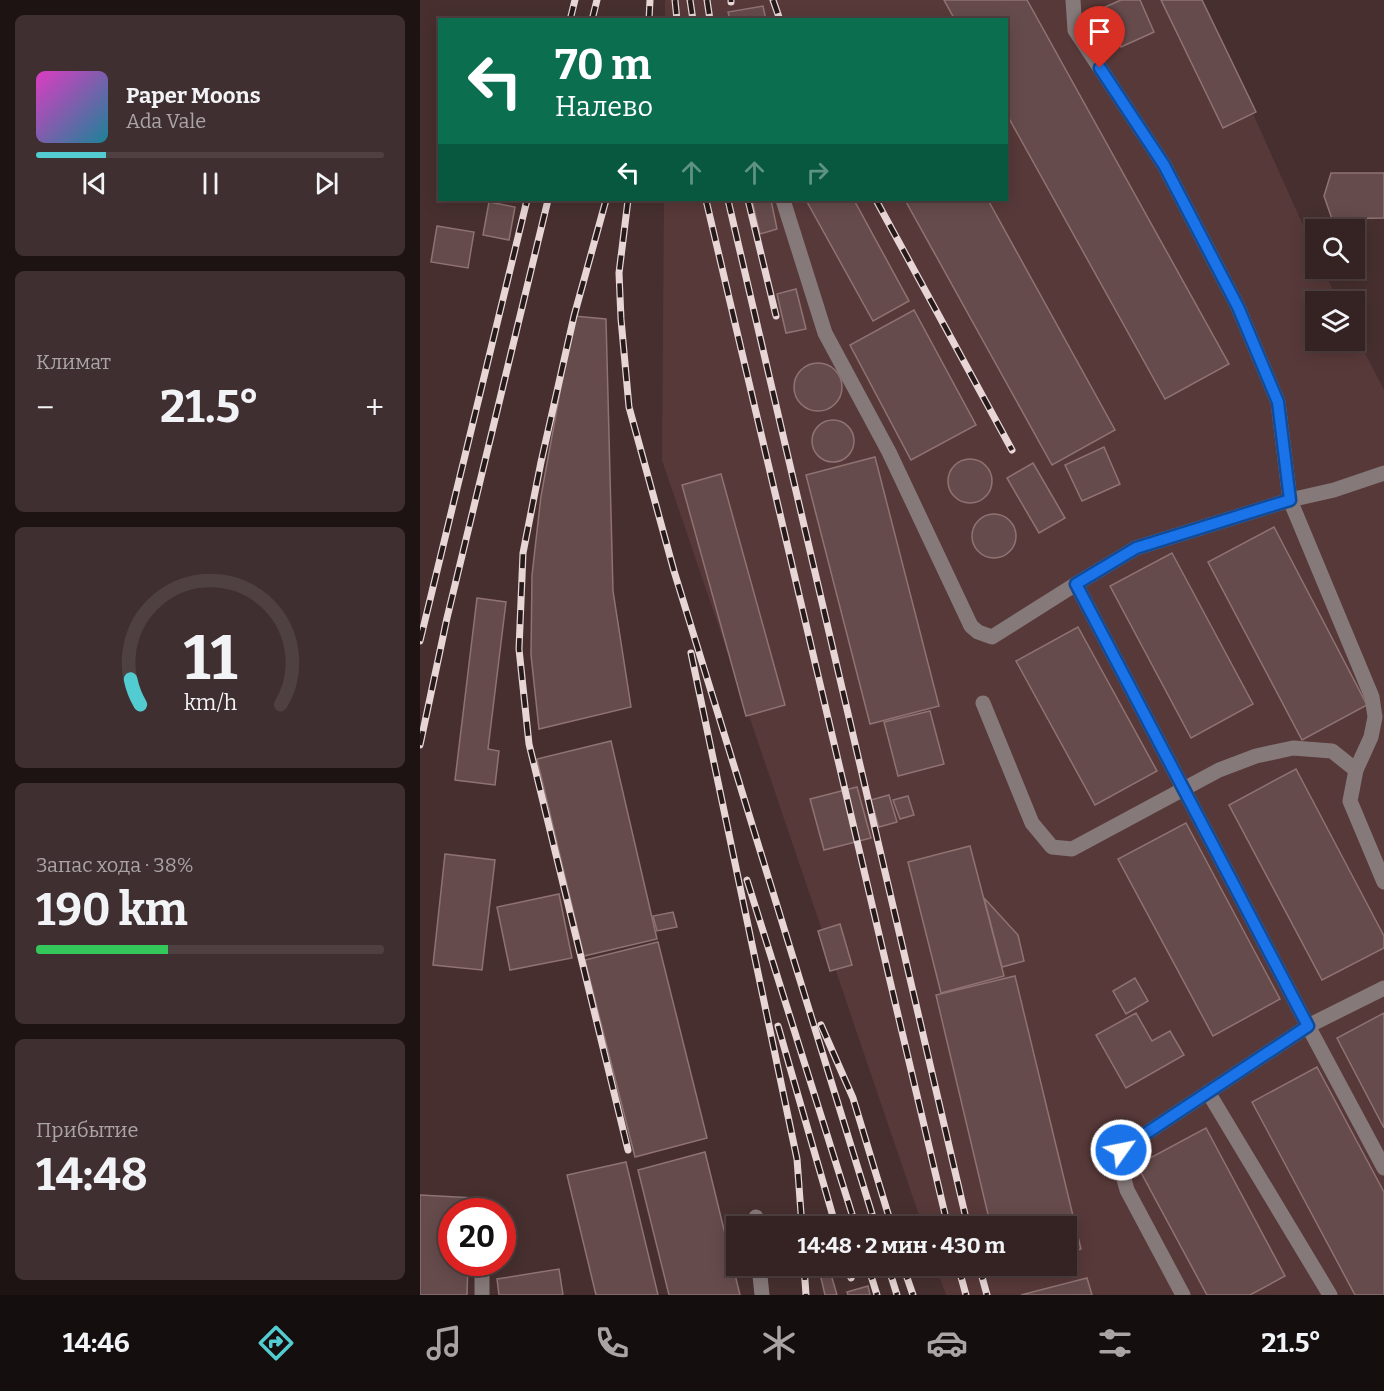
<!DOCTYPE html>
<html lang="ru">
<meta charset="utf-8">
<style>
body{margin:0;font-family:Bitter,serif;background:#402f30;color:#f1f3f6;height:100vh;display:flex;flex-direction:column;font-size:22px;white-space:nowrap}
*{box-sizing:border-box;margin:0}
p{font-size:20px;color:#aaa4a6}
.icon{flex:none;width:33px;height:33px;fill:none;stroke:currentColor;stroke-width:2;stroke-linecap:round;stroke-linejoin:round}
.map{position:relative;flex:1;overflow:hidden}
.panel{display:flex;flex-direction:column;gap:15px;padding:15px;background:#1d1313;width:420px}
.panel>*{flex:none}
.hud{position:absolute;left:18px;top:18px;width:570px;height:183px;border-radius:0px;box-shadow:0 3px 15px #0003,0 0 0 2px #4f4041;background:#0b6e4f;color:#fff;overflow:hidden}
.fabs{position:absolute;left:885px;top:219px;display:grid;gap:12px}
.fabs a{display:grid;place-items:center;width:60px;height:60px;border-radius:0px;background:#352323;box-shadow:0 3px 15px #0003,0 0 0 2px #4f4041;font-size:30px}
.speed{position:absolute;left:18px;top:1198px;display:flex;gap:12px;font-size:30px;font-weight:700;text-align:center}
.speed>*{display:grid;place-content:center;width:78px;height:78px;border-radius:50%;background:#352323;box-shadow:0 3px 15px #0003,0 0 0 2px #4f4041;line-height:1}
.speed .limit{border:9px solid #d22;background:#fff;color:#111}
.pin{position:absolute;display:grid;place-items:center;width:51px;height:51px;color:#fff;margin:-62px -26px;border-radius:50% 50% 50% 0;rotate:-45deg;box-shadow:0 0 6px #0007}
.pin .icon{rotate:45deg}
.me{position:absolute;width:66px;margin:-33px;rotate:57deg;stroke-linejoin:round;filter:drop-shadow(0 0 4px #0008)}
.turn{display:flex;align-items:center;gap:21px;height:126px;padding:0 18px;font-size:27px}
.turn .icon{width:78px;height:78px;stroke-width:2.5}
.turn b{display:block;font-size:42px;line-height:51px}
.lanes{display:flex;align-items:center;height:57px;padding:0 18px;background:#0003;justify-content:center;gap:30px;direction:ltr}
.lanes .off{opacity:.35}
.big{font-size:45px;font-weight:700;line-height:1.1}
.panel .card{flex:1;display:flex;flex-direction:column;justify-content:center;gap:9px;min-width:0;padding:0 21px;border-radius:9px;background:#402f30}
.panel .dial{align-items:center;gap:0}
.dial svg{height:156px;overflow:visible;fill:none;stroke:#4f4041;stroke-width:7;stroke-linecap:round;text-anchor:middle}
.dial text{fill:#f1f3f6;stroke:none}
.song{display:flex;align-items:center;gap:18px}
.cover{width:72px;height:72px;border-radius:9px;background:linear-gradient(135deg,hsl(310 70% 55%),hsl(190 70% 35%))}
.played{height:6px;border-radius:3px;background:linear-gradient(90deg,#52ccd0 20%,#4f4041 20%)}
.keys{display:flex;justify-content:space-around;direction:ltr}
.heat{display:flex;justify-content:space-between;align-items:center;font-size:33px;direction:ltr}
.charge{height:9px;border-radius:4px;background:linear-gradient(90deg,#34c759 38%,#4f4041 0)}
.trip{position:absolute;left:306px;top:1216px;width:351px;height:60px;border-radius:0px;background:#352323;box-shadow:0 3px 15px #0003,0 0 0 2px #4f4041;font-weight:700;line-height:60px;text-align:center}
.tab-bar{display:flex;height:96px;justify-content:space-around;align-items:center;background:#150e0e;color:#aaa4a6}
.tab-bar .icon{width:42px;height:42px}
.tab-bar .current{color:#52ccd0}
.tab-bar b{font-size:27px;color:#f1f3f6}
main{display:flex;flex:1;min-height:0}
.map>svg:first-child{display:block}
.built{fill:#583939}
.building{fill:#664b4c;stroke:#8f7373;stroke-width:1.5}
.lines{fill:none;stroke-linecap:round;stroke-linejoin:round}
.minor{stroke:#867979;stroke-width:15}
.rail-casing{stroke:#e8d6d6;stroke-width:7}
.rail{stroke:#261a1a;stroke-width:4.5;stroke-dasharray:14;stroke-linecap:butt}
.route-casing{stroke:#114b97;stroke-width:15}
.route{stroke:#1a73e8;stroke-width:10}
</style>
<main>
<section class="panel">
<div class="card">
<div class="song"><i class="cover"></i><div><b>Paper Moons</b><p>Ada Vale</p></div></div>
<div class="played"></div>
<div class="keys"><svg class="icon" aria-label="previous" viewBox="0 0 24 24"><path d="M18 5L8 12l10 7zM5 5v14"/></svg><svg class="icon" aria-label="pause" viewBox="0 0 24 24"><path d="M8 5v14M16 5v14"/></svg><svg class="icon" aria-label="next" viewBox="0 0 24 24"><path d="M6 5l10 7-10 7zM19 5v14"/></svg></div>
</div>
<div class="card"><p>Климат</p>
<div class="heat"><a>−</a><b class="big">21.5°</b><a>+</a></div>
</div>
<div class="card dial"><svg viewBox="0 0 100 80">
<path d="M14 69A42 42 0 1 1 86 69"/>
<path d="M14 69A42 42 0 0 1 9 56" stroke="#52ccd0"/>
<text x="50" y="56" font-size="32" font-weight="700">11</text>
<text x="50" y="72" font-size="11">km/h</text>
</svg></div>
<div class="card"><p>Запас хода · 38%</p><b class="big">190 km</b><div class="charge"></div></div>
<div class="card"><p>Прибытие</p><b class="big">14:48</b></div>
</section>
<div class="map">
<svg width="964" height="1295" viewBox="0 0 964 1295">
<rect width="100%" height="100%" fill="#472f2f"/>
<path class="built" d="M 245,0 L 782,0 L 895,252 L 896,268 L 903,269 L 918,301 L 896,302 L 896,340 L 934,340 L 935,334 L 964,390 L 964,1295 L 526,1295 L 516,1266 L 646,1266 L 646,1227 L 503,1227 L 242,460 L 244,200 L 586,200 L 586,20 L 245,19 Z"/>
<g class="building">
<path d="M 524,0 L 607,0 L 809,364 L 745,399 L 586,113 L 586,20 L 535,20 Z"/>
<path d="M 701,0 L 720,0 L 734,32 L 701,47 L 683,8 Z"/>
<path d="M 741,0 L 782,0 L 836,112 L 803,128 Z"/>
<path d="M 343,6 L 346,20 L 310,20 L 308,12 Z"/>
<path d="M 911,173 L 964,173 L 964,218 L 912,219 L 904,196 Z"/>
<path d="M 332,200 L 351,200 L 357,229 L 340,234 Z"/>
<path d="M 386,200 L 434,200 L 489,301 L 453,321 Z"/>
<path d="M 485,200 L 568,200 L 695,430 L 632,465 Z"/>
<path d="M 69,202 L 95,207 L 89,240 L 63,235 Z"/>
<path d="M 17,226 L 54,232 L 48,268 L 11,262 Z"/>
<path d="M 376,289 L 386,329 L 366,333 L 357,294 Z"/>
<path d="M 494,310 L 556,425 L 491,460 L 430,345 Z"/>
<path d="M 154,316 L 186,319 L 193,591 L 211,707 L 119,729 L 111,655 L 112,575 L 121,496 Z"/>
<circle cx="398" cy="387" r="24"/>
<circle cx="413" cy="441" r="21"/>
<path d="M 684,447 L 700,484 L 662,501 L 645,465 Z"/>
<path d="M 455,457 L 519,706 L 450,724 L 386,475 Z"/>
<circle cx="550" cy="481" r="22"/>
<path d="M 613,463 L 645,518 L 619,533 L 587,478 Z"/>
<path d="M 301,474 L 365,705 L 326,716 L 262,485 Z"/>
<circle cx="574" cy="536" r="22"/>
<path d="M 854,527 L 947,705 L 882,740 L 788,562 Z"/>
<path d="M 752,553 L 833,704 L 771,738 L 690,586 Z"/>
<path d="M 57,598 L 86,602 L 68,749 L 79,751 L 75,785 L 35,780 Z"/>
<path d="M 658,627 L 737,771 L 675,805 L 596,661 Z"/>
<path d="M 510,711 L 524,764 L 478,776 L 464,722 Z"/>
<path d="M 191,741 L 237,939 L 164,956 L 117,759 Z"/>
<path d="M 876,769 L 964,936 L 964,948 L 902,980 L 809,805 Z"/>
<path d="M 437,787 L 451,838 L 404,850 L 390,799 Z"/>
<path d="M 469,795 L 477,822 L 459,827 L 451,800 Z"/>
<path d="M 488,796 L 494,815 L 480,819 L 473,800 Z"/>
<path d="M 766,823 L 860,999 L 793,1036 L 698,859 Z"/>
<path d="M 550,846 L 584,976 L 521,993 L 488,862 Z"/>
<path d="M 25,854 L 75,860 L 62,970 L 13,965 Z"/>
<path d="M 139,894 L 152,958 L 90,970 L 77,907 Z"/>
<path d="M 564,898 L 598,935 L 604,961 L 582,967 Z"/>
<path d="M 253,912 L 257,927 L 237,931 L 233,916 Z"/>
<path d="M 420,924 L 432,965 L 410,971 L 398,931 Z"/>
<path d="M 238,942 L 287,1138 L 215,1157 L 165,960 Z"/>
<path d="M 595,976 L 661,1249 L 646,1253 L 646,1227 L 571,1227 L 516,995 Z"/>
<path d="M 715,978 L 728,1001 L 706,1014 L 693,991 Z"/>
<path d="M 716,1013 L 732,1041 L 750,1031 L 764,1055 L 706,1088 L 676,1035 Z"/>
<path d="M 964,1013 L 964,1128 L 917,1038 Z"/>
<path d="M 897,1067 L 964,1192 L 964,1295 L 935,1295 L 832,1102 Z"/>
<path d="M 786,1128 L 865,1276 L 830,1295 L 787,1295 L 717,1165 Z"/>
<path d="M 285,1152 L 320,1295 L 249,1295 L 218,1170 Z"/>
<path d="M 206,1162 L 238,1295 L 176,1295 L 147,1175 Z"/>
<path d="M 0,1195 L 54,1198 L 52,1212 L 32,1212 L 32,1263 L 48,1263 L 47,1295 L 0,1295 Z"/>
<path d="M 139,1269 L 143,1295 L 79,1295 L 77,1279 Z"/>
<path d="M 410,1271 L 417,1295 L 405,1295 L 400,1274 Z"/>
<path d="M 667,1278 L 672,1295 L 601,1295 Z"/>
<path d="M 448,1286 L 450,1295 L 428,1295 L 427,1292 Z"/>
</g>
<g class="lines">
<g class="minor">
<path d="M 653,0 L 655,30 L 744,165 L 818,307 L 858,402 L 870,500 L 716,548 L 656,584 L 888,1026 L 964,1168"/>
<path d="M 363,200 L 405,333 L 469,452 L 551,626 L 558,632 L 572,637 L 656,584"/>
<path d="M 964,473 L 914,490 L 870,500 L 952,697 L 955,717 L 951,737 L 936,770 L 930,801 L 964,882"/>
<path d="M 563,703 L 612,823 L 632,847 L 652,849 L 799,770 L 836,756 L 873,748 L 912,751 L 936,770"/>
<path d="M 788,1092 L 910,1295"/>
<path d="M 336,1217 L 337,1227"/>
<path d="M 339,1266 L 342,1295"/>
<path d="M 62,1295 L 62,1265"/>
<path d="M 763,1295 L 707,1190 L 702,1172 L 701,1150 L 888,1026 L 964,988"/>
</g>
<g class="rail-casing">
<g id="rail">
<path d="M 255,0 L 257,20"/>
<path d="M 270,0 L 273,20"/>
<path d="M 287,0 L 290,20"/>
<path d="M 311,0 L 311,2"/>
<path d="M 353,0 L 360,20"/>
<path d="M 150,20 L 155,0"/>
<path d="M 172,20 L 177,0"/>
<path d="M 229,20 L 230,0"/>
<path d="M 186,200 L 154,316 L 121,462 L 103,553 L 99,649 L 109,744 L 208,1150"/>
<path d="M 208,200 L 199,273 L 201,319 L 209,407 L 254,571 L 456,1227"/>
<path d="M 286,200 L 528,1227"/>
<path d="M 308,200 L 548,1227"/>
<path d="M 328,200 L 356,316"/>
<path d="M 456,200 L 592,450"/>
<path d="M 0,641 L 107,200"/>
<path d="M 271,653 L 377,1159 L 382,1227"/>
<path d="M 0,745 L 27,618 L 128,200"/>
<path d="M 327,880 L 436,1227"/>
<path d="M 401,1025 L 433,1098 L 472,1227"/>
<path d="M 358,1026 L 416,1227"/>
<path d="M 384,1266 L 386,1295"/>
<path d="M 427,1266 L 431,1278"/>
<path d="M 448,1266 L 457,1295"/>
<path d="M 468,1266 L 477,1295"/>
<path d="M 483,1266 L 493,1295"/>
<path d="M 538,1266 L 546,1295"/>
<path d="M 559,1266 L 567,1295"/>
</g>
</g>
<use href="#rail" class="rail"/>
</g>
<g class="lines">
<g class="route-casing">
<path id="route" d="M 680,68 L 744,165 L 818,307 L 858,402 L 870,500 L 716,548 L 656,584 L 888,1026 L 701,1150"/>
</g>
<use href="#route" class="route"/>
</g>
</svg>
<div class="fabs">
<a><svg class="icon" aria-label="search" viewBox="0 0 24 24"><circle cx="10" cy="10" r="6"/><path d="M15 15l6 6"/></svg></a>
<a><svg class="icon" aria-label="layers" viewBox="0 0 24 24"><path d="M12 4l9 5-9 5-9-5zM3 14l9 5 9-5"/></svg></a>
</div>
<div class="speed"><div class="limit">20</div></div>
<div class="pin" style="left:680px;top:68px;background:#d93025"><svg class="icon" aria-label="arrive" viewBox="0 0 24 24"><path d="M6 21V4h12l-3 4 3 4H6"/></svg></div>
<svg class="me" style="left:701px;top:1150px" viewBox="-20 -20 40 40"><circle r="17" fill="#1a73e8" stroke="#fff" stroke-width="3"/><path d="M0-11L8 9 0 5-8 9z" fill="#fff"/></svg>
<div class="trip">14:48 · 2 мин · 430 m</div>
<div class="hud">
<div class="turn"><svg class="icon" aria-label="left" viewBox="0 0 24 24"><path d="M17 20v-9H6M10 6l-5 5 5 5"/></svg><div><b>70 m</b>Налево</div></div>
<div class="lanes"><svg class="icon" aria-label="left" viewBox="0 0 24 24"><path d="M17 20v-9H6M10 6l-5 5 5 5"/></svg><svg class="icon off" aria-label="ahead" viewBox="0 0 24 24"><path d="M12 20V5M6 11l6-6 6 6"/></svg><svg class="icon off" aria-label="ahead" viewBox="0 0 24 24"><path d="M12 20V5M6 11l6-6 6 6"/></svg><svg class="icon off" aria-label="right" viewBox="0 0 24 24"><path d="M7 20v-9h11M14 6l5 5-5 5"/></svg></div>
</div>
</div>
</main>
<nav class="tab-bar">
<b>14:46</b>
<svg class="icon current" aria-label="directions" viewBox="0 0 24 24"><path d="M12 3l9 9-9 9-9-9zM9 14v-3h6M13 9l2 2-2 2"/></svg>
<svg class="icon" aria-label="music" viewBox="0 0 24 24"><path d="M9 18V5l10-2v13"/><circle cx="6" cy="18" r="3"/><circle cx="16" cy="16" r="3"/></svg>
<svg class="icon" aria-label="phone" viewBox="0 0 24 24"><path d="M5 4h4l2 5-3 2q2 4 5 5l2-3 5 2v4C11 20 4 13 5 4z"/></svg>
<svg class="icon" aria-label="climate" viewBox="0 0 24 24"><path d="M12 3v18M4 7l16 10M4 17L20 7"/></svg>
<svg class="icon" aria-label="car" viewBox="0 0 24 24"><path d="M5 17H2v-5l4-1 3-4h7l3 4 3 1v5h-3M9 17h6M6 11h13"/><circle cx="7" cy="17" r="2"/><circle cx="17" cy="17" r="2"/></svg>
<svg class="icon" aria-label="filters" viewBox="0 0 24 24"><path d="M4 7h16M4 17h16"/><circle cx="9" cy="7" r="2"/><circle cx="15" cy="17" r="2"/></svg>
<b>21.5°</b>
</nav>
